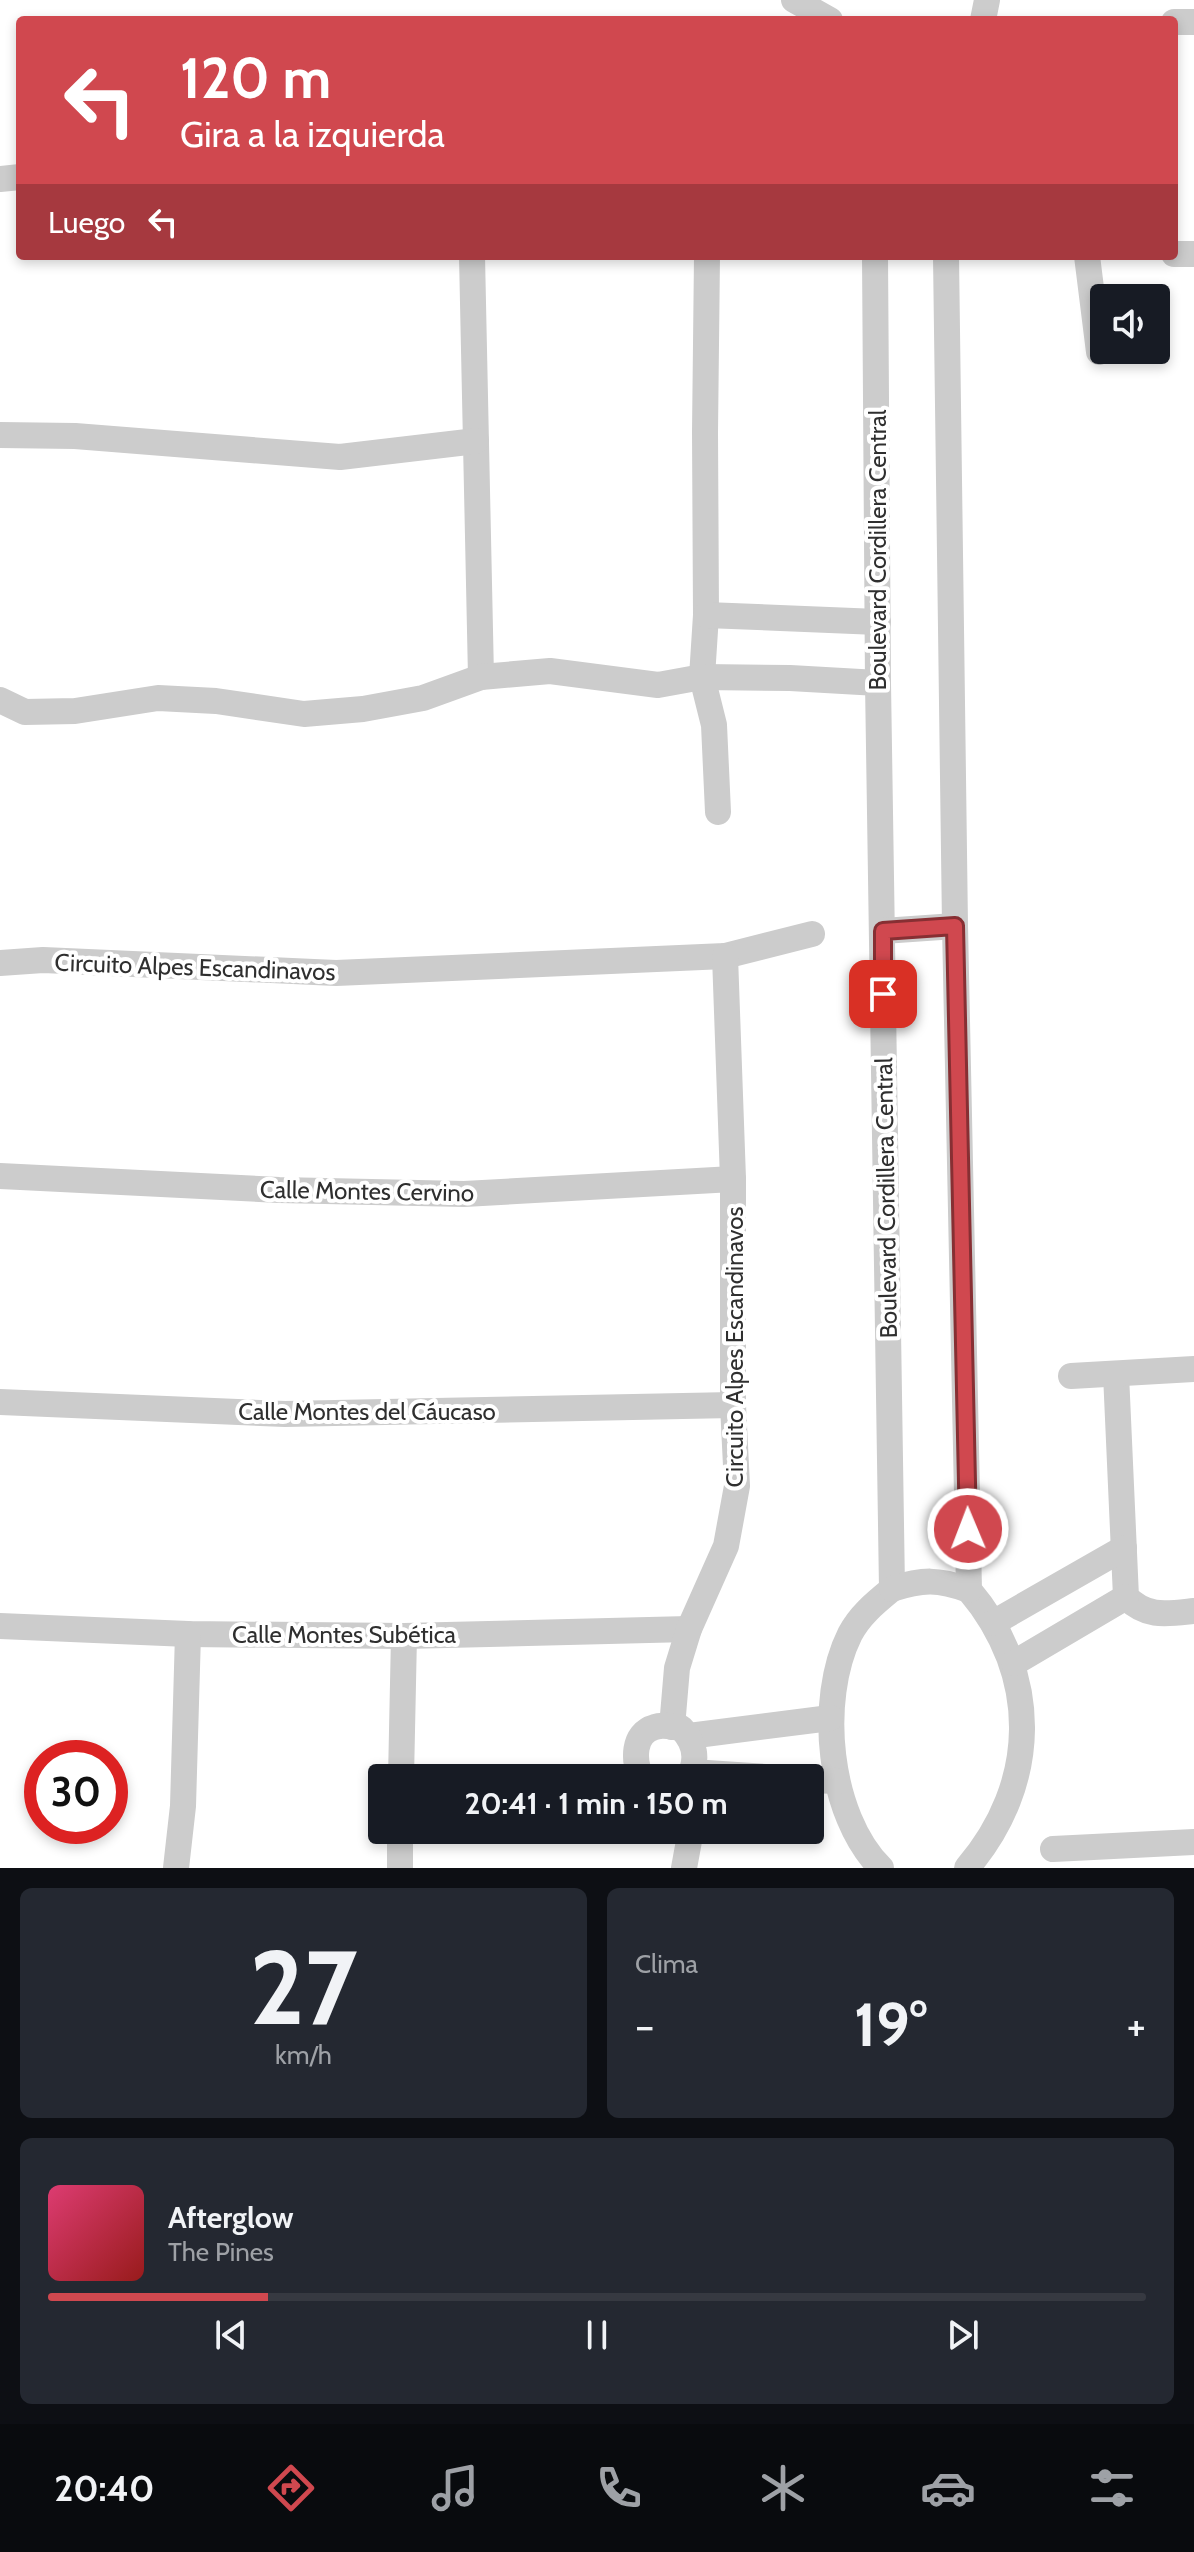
<!DOCTYPE html>
<html lang="es">
<meta charset="utf-8">
<style>
body{margin:0;font-family:Cabin,sans-serif;background:#242831;color:#f1f3f6;height:100vh;display:flex;flex-direction:column;font-size:30px;white-space:nowrap}
*{box-sizing:border-box;margin:0}
p{font-size:26px;color:#9ea1a6}
.icon{flex:none;width:44px;height:44px;fill:none;stroke:currentColor;stroke-width:2;stroke-linecap:round;stroke-linejoin:round}
.map{position:relative;height:1868px;overflow:hidden}
.side{display:flex;flex-direction:column;gap:20px;padding:20px;background:#0d0f14;flex:1}
.side>*{flex:none}
.hud{position:absolute;left:16px;top:16px;width:1162px;height:244px;border-radius:8px;box-shadow:0 4px 12px #0003;background:#d0484f;color:#fff;overflow:hidden}
.tools{position:absolute;left:1090px;top:284px;display:grid;gap:16px}
.tools a{display:grid;place-items:center;width:80px;height:80px;border-radius:8px;background:#171b24;box-shadow:0 4px 12px #0003;font-size:40px}
.speed{position:absolute;left:24px;top:1740px;display:flex;gap:16px;font-size:40px;font-weight:700;text-align:center}
.speed>*{display:grid;place-content:center;width:104px;height:104px;border-radius:50%;background:#171b24;box-shadow:0 4px 12px #0003;line-height:1}
.speed .limit{border:12px solid #d22;background:#fff;color:#111}
.pin{position:absolute;display:grid;place-items:center;width:68px;height:68px;color:#fff;margin:-34px;border-radius:16px;box-shadow:0 4px 12px #0006}
.me{position:absolute;width:88px;margin:-44px;rotate:359deg;stroke-linejoin:round;filter:drop-shadow(0 0 6px #0008)}
.turn{display:flex;align-items:center;gap:28px;height:168px;padding:0 32px;font-size:36px}
.turn .icon{width:104px;height:104px;stroke-width:2.5}
.turn b{display:block;font-size:56px;line-height:68px}
.then{display:flex;align-items:center;height:76px;padding:0 32px;background:#0003;gap:16px;font-size:30px}
.big{font-size:60px;font-weight:700;line-height:1.1}
.side .widget{flex:1;display:flex;flex-direction:column;justify-content:center;gap:12px;min-width:0;padding:0 28px;border-radius:12px;background:#242831}
.side .dial{align-items:center;gap:0}
.dial b{font-size:104px;line-height:1}
.song{display:flex;align-items:center;gap:24px}
.cover{width:96px;height:96px;border-radius:12px;background:linear-gradient(135deg,hsl(340 70% 55%),hsl(0 70% 35%))}
.played{height:8px;border-radius:4px;background:linear-gradient(90deg,#d0484f 20%,#363941 20%)}
.keys{display:flex;justify-content:space-around;direction:ltr}
.heat{display:flex;justify-content:space-between;align-items:center;font-size:44px;direction:ltr}
.side .tiles{flex:1;display:grid;gap:20px;grid-template-columns:1fr 1fr}
.widget:last-child{grid-column:span 2}
.trip{position:absolute;left:368px;top:1764px;width:456px;height:80px;border-radius:8px;background:#171b24;box-shadow:0 4px 12px #0003;font-weight:700;line-height:80px;text-align:center}
.tabs{display:flex;height:128px;justify-content:space-around;align-items:center;background:#090b0e;color:#9ea1a6}
.tabs .icon{width:56px;height:56px}
.tabs .active{color:#d0484f}
.tabs b{font-size:36px;color:#f1f3f6}
.map>svg:first-child{display:block}
.lines{fill:none;stroke-linecap:round;stroke-linejoin:round}
.street{stroke:#ccc;stroke-width:26}
.route-casing{stroke:#872f33;stroke-width:20}
.route{stroke:#d0484f;stroke-width:14}
.labels{text-anchor:middle;dominant-baseline:central;stroke-width:8;stroke-linejoin:round;paint-order:stroke}
.street-label{font-size:24px;fill:#2f2f2f;stroke:#fff}
</style>
<div class="map">
<svg width="1194" height="1868" viewBox="0 0 1194 1868">
<rect width="100%" height="100%" fill="#fff"/>
<g class="lines">
<g class="street">
<path d="M 794,0 L 830,20"/>
<path d="M 983,20 L 987,0"/>
<path d="M 1174,22 L 1194,22"/>
<path d="M 0,179 L 20,177"/>
<path d="M 1174,254 L 1194,254"/>
<path d="M 472,256 L 481,677"/>
<path d="M 707,256 L 705,432 L 706,615 L 702,677 L 714,725 L 718,812"/>
<path d="M 875,256 L 878,683 L 892,1589 C 875,1603 860,1615 850,1634 C 817,1700 828,1815 881,1868"/>
<path d="M 946,256 L 955,926 L 969,1590 C 1041,1675 1039,1784 967,1868"/>
<path d="M 1087,256 L 1099,352"/>
<path d="M 0,435 L 75,436 L 340,457 L 476,441"/>
<path d="M 706,615 L 878,622"/>
<path d="M 0,700 L 25,712 L 75,711 L 158,698 L 216,701 L 304,714 L 363,709 L 423,698 L 481,677 L 550,671 L 658,685 L 702,677 L 790,678 L 878,683"/>
<path d="M 883,931 L 955,926"/>
<path d="M 0,963 L 43,960 L 336,973 L 725,956 L 812,934"/>
<path d="M 0,1176 L 279,1190 L 464,1194 L 733,1179"/>
<path d="M 1116,1374 L 1126,1597 C 1147,1618 1166,1614 1194,1611"/>
<path d="M 1071,1376 L 1194,1369"/>
<path d="M 0,1402 L 285,1414 L 733,1405"/>
<path d="M 892,1589 C 923,1579 938,1579 969,1590"/>
<path d="M 993,1623 L 1124,1548"/>
<path d="M 0,1626 L 188,1634 L 404,1636 L 689,1629"/>
<path d="M 1014,1663 L 1126,1597"/>
<path d="M 672,1727 L 677,1668 L 689,1629 L 726,1546 L 737,1486 L 733,1405 L 733,1179 L 725,956"/>
<path d="M 689,1736 L 830,1718"/>
<path d="M 692,1772 L 782,1778"/>
<path d="M 401,1778 L 404,1636"/>
<path d="M 642,1778 C 633,1762 632,1733 655,1727 C 663,1724 673,1727 681,1728 C 695,1742 699,1760 688,1778"/>
<path d="M 810,1780 L 837,1781"/>
<path d="M 1053,1849 L 1194,1842"/>
<path d="M 176,1868 L 183,1806 L 188,1634"/>
<path d="M 400,1868 L 400,1830"/>
<path d="M 684,1868 L 691,1830"/>
</g>
</g>
<g class="lines">
<g class="route-casing">
<path id="route" d="M 883,994 L 883,931 L 955,926 L 968,1529"/>
</g>
<use href="#route" class="route"/>
</g>
<g class="labels">
<g class="street-label">
<text transform="translate(877 550) rotate(-90)">Boulevard Cordillera Central</text>
<text transform="translate(195 967) rotate(2)">Circuito Alpes Escandinavos</text>
<text transform="translate(367 1191) rotate(1)">Calle Montes Cervino</text>
<text transform="translate(886 1198) rotate(-91)">Boulevard Cordillera Central</text>
<text transform="translate(734 1347) rotate(-90)">Circuito Alpes Escandinavos</text>
<text x="367" y="1411">Calle Montes del Cáucaso</text>
<text x="344" y="1634">Calle Montes Subética</text>
</g>
</g>
</svg>
<div class="tools">
<a><svg class="icon" aria-label="sound" viewBox="0 0 24 24"><path d="M4 9h4l5-4v14l-5-4H4zM17 9q2 3 0 6"/></svg></a>
</div>
<div class="speed"><div class="limit">30</div></div>
<div class="pin" style="left:883px;top:994px;background:#d93025"><svg class="icon" aria-label="arrive" viewBox="0 0 24 24"><path d="M6 21V4h12l-3 4 3 4H6"/></svg></div>
<svg class="me" style="left:968px;top:1529px" viewBox="-20 -20 40 40"><circle r="17" fill="#d0484f" stroke="#fff" stroke-width="3"/><path d="M0-11L8 9 0 5-8 9z" fill="#fff"/></svg>
<div class="trip">20:41 · 1 min · 150 m</div>
<div class="hud">
<div class="turn"><svg class="icon" aria-label="left" viewBox="0 0 24 24"><path d="M17 20v-9H6M10 6l-5 5 5 5"/></svg><div><b>120 m</b>Gira a la izquierda</div></div>
<div class="then">Luego<svg class="icon" aria-label="left" viewBox="0 0 24 24"><path d="M17 20v-9H6M10 6l-5 5 5 5"/></svg></div>
</div>
</div>
<section class="side">
<div class="tiles">
<div class="widget dial"><b>27</b><p>km/h</p></div>
<div class="widget"><p>Clima</p>
<div class="heat"><a>−</a><b class="big">19°</b><a>+</a></div>
</div>
<div class="widget">
<div class="song"><i class="cover"></i><div><b>Afterglow</b><p>The Pines</p></div></div>
<div class="played"></div>
<div class="keys"><svg class="icon" aria-label="previous" viewBox="0 0 24 24"><path d="M18 5L8 12l10 7zM5 5v14"/></svg><svg class="icon" aria-label="pause" viewBox="0 0 24 24"><path d="M8 5v14M16 5v14"/></svg><svg class="icon" aria-label="next" viewBox="0 0 24 24"><path d="M6 5l10 7-10 7zM19 5v14"/></svg></div>
</div>
</div>
</section>
<nav class="tabs">
<b>20:40</b>
<svg class="icon active" aria-label="directions" viewBox="0 0 24 24"><path d="M12 3l9 9-9 9-9-9zM9 14v-3h6M13 9l2 2-2 2"/></svg>
<svg class="icon" aria-label="music" viewBox="0 0 24 24"><path d="M9 18V5l10-2v13"/><circle cx="6" cy="18" r="3"/><circle cx="16" cy="16" r="3"/></svg>
<svg class="icon" aria-label="phone" viewBox="0 0 24 24"><path d="M5 4h4l2 5-3 2q2 4 5 5l2-3 5 2v4C11 20 4 13 5 4z"/></svg>
<svg class="icon" aria-label="climate" viewBox="0 0 24 24"><path d="M12 3v18M4 7l16 10M4 17L20 7"/></svg>
<svg class="icon" aria-label="car" viewBox="0 0 24 24"><path d="M5 17H2v-5l4-1 3-4h7l3 4 3 1v5h-3M9 17h6M6 11h13"/><circle cx="7" cy="17" r="2"/><circle cx="17" cy="17" r="2"/></svg>
<svg class="icon" aria-label="filters" viewBox="0 0 24 24"><path d="M4 7h16M4 17h16"/><circle cx="9" cy="7" r="2"/><circle cx="15" cy="17" r="2"/></svg>
</nav>
